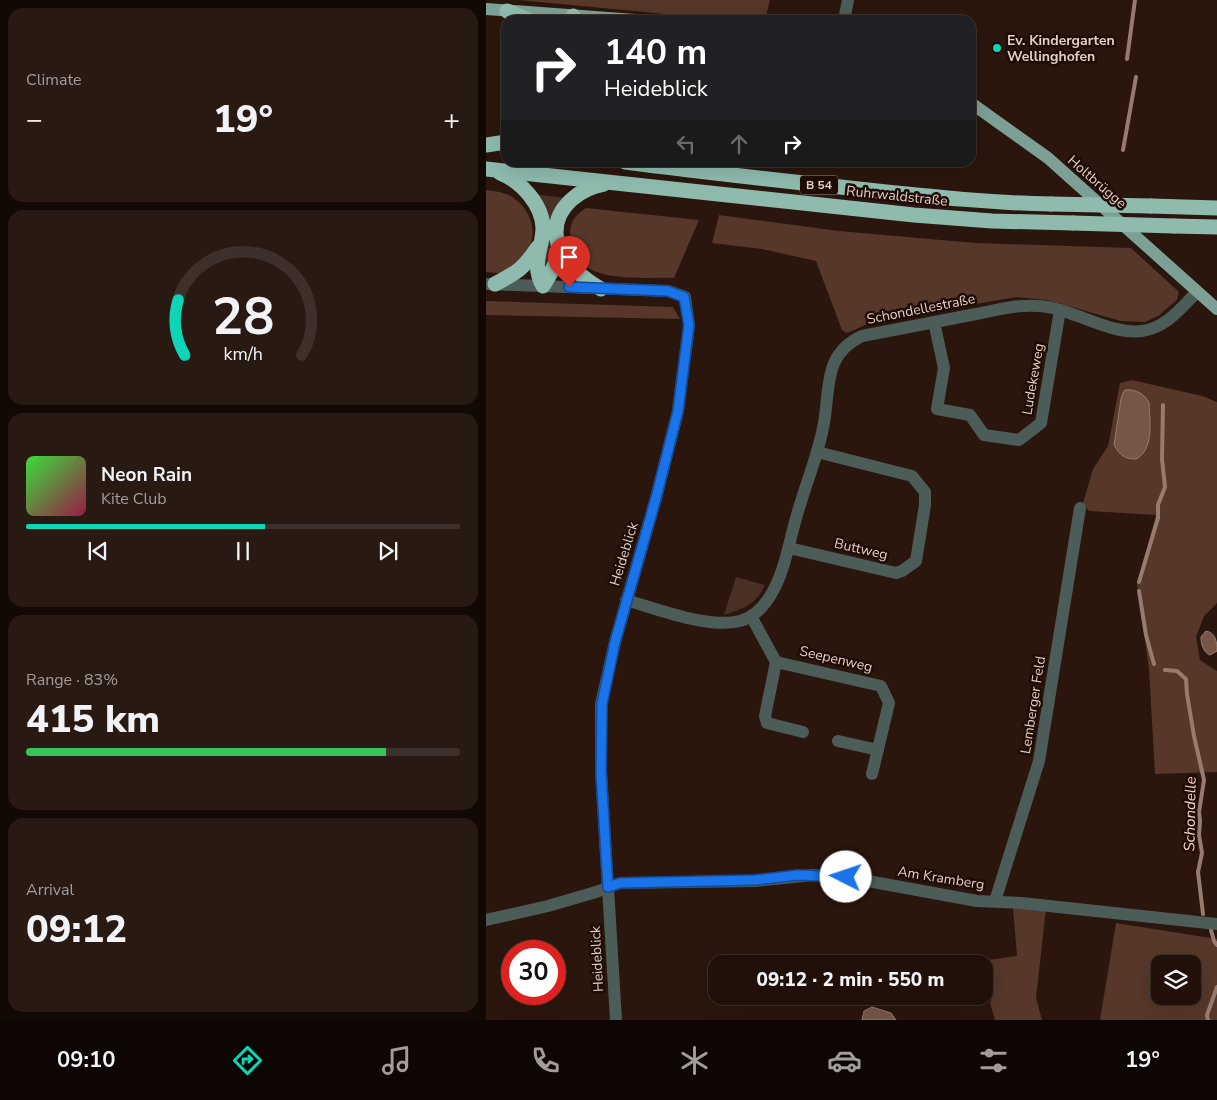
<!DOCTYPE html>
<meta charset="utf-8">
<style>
body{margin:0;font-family:"Nunito Sans",sans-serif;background:#281912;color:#f1f3f6;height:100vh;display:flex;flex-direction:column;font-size:19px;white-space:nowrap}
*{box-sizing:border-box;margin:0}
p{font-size:16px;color:#a29d9c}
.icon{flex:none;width:28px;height:28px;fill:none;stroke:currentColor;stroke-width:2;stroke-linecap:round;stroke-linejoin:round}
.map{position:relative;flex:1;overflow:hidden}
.sheet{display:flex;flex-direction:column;gap:8px;padding:8px;background:#120905;width:486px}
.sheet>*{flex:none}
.top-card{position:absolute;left:15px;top:15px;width:475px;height:152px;border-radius:15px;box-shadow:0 5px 20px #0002,0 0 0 1px #3d302a;background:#202124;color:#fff;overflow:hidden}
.fabs{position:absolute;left:665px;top:955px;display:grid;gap:10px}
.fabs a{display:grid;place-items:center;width:50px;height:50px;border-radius:10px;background:#201009;box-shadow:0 5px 20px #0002,0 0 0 1px #3d302a;font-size:25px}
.speed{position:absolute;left:15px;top:940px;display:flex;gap:10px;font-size:25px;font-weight:700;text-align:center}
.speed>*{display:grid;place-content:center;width:65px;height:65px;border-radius:50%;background:#201009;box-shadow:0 5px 20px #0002,0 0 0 1px #3d302a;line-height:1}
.speed .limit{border:8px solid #d22;background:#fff;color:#111}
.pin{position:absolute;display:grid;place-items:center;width:42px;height:42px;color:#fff;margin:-51px -21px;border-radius:50% 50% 50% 0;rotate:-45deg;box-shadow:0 0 5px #0007}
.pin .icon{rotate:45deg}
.me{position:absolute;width:55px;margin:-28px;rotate:274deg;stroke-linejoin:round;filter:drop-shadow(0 0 4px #0008)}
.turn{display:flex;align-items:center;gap:18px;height:105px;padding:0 20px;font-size:22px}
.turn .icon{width:65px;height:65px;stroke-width:2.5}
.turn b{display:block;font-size:35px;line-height:42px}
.lanes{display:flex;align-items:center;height:48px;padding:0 20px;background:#0003;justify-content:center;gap:25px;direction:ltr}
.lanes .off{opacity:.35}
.big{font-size:38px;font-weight:800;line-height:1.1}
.sheet .widget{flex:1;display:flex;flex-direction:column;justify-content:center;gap:8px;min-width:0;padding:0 18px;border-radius:15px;background:#281912}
.sheet .dial{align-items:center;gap:0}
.dial svg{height:130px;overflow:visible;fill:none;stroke:#3d302a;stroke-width:7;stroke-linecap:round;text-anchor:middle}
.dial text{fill:#f1f3f6;stroke:none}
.song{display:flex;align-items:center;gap:15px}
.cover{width:60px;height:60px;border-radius:8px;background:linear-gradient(135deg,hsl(120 70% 55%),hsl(340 70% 35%))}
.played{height:5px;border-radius:2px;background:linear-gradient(90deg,#0dd5b5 55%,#3d302a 55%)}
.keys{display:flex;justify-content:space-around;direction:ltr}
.heat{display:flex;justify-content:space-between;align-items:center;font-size:28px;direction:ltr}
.charge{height:8px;border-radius:4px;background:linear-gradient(90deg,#34c759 83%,#3d302a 0)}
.trip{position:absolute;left:222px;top:955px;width:285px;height:50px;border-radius:15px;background:#201009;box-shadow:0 5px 20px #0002,0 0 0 1px #3d302a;font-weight:800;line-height:50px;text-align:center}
.menu{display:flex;height:80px;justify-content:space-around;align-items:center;background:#0d0604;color:#a29d9c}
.menu .icon{width:35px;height:35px}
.menu .selected{color:#0dd5b5}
.menu b{font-size:22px;color:#f1f3f6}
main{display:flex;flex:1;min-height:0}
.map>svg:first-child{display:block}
.green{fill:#4a3024}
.forest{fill:#563729;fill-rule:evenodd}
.water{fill:#775647;stroke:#967b6e}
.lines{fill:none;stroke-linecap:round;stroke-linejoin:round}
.stream{stroke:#967b6e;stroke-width:4}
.minor{stroke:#4c5d59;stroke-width:12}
.major{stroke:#7ca096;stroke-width:12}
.highway{stroke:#8fbbaf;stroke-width:15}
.highway-bridge{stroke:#8fbbaf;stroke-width:15}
.route-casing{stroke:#114b97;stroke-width:12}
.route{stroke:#1a73e8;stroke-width:9}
.poi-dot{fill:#0dd5b5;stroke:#200c04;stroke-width:2}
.labels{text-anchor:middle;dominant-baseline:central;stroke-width:5;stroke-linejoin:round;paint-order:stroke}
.shield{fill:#200c04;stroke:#a6968f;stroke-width:1}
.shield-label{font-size:12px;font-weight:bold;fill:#dfd1ca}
.poi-label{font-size:14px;font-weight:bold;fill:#dfd1ca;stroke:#200c04;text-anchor:start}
.street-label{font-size:14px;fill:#dfd1ca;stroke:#200c04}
.water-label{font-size:15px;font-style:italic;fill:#f8d3c2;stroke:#200c04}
</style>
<main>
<section class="sheet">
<div class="widget"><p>Climate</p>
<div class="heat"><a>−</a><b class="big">19°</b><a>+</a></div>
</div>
<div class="widget dial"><svg viewBox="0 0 100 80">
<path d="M14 69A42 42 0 1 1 86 69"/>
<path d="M14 69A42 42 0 0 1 10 35" stroke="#0dd5b5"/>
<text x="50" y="56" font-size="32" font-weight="700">28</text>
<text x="50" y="72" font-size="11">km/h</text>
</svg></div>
<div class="widget">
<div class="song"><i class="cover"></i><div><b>Neon Rain</b><p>Kite Club</p></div></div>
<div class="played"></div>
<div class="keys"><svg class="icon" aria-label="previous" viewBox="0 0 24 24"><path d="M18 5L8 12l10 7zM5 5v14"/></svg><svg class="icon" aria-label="pause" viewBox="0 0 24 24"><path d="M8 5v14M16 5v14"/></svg><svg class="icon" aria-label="next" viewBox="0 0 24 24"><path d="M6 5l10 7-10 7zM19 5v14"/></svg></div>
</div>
<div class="widget"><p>Range · 83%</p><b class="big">415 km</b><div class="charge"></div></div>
<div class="widget"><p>Arrival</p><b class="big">09:12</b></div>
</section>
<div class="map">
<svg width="731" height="1020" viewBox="0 0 731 1020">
<rect width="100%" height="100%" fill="#2a160c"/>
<g class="green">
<path d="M 47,194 L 80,198 L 67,250 L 59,273 Z"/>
<path d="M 250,577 L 279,585 C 270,605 257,609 238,615 Z"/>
</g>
<g class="forest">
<path d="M 32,0 L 284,0 L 279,20 L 242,20 Z"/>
<path d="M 0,190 C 9,191 22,193 29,199 C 45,211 52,232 42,250 C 37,259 27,266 21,274 L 0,272 Z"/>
<path d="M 100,208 L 213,220 L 188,278 C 162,277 117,282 97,264 C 90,258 87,248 85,240 C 82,224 87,217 100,208 Z"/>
<path d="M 233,215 L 353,231 L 489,243 L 645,248 L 693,292 L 691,300 L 672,316 L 659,322 L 635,321 L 561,300 L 530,297 L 386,322 L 361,333 L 356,330 L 330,261 L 276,249 L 226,243 Z"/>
<path d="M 0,301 L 187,307 L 194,319 L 0,315 Z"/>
<path d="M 646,380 L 716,396 L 731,402 L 731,603 L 718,616 L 710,637 L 714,660 L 731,671 L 731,772 L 669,774 L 663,669 L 651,584 L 670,515 L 603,511 L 597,503 L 607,469 L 622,446 L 634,383 Z"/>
<path d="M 527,908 L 560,909 L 550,998 L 556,1020 L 509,1020 L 504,1003 L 508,991 L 502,960 L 531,956 Z"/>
<path d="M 630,923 L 731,939 L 731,1020 L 614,1020 ZM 674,964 L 706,964 L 706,996 L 674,996 Z"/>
</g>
<g class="water">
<path d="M 639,390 C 650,389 659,394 663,403 C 664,421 668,450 650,459 C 638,459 634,455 628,445 L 635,399 L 637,393 Z"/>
<path d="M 720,631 C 730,633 731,642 731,651 L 724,655 C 717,652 715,644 715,637 Z"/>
<path d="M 386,1007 L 405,1013 L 410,1020 L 376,1020 L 378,1011 Z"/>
</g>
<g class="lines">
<g class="stream">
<path d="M 641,59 L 649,0"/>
<path d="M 637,150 L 650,77"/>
<path d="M 653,582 L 672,518 L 672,505 L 679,487 L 676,459 L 677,405"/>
<path d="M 653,591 L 660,635 L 668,664"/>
<path d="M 679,670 L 691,671 L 700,679 L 701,694 L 708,736 L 718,780 L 713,812 L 714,821 L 713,835 L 716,853 L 712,872 L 717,914"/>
<path d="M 725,930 L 728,941 L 731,945"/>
<path d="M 722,1020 L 721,1015 L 731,987"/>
</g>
<g class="minor">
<path d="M 358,20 L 362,0"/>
<path d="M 0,284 L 182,291 L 199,297 L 203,325 L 192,411 L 170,498 L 129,642 L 115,704 L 115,772 L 130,1020"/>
<path d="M 448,322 L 458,368 L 451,409 L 484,415 L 498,435 L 533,440 L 555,423 L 574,310"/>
<path d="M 303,548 L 410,573 L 416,571 L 430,561 L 439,505 L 439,492 L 426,476 L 331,452"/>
<path d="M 140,600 C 172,609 222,629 254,621 C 269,617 280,604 287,591 C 300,567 303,541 311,515 C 319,486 331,458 337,428 C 345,392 335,355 376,336 C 412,329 449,322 485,315 C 507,311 530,304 553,306 C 587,308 622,335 656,331 C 680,328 695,308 711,292"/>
<path d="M 265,616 L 290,662 L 279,716 L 281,723 L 317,732"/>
<path d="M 290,662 L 395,686 L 403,703 L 386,774"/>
<path d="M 352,741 L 392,750"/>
<path d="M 509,901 L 553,761 L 594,508"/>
<path d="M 0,920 L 62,906 L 110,892 L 134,883 L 269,881 L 327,875 L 360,877 L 491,901 L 535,903 L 731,924"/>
</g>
<g class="major">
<path d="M 0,9 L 149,20"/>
<path d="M 485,103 L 562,158 L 731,309"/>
</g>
<g class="highway">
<path d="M 21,11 L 42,20"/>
<path d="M 87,16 L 90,20"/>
<path d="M 0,145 L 20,142"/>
<path d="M 139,162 C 223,173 307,182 391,191 C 449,197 507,203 565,204"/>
<path d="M 0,169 L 428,215 L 506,221 L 587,223"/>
<path d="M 14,173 C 35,181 57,205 57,229 C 56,251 45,264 57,286 C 63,276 71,264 73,251 C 73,245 70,238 70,232 C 70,206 95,188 118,184"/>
<path d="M 665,206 L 731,208"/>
<path d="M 688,226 L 731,227"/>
<path d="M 73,249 C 86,267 95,278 115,289"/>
<path d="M 9,284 C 32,272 37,269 52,247"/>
</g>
<g class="highway-bridge">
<path d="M 565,204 L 665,206"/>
<path d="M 587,223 L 688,226"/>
</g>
</g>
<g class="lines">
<g class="route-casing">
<path id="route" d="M 83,287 L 182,291 L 198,297 L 203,325 L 192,411 L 170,498 L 129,642 L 116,704 L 115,772 L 122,887 L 134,883 L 269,880 L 312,875 L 360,877"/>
</g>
<use href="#route" class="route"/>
</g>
<circle class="poi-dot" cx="511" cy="48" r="5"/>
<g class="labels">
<rect class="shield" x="314" y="175.5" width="38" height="19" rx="4"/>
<g class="shield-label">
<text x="333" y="185">B 54</text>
</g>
<g class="poi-label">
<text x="521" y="40">Ev. Kindergarten<tspan x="521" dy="16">Wellinghofen</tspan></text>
</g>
<g class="street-label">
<text transform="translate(611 182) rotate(41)">Holtbrügge</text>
<text transform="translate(411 196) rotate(6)">Ruhrwaldstraße</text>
<text transform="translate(435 309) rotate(-11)">Schondellestraße</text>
<text transform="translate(547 379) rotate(-80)">Ludekeweg</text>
<text transform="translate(375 549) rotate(13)">Buttweg</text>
<text transform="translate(138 554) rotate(-73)">Heideblick</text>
<text transform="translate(350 659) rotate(13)">Seepenweg</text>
<text transform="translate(547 705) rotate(-81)">Lemberger Feld</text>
<text transform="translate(455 878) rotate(9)">Am Kramberg</text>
<text transform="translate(111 959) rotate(-93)">Heideblick</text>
</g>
<g class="water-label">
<text transform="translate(704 814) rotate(-89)">Schondelle</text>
</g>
</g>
</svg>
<div class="fabs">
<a><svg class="icon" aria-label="layers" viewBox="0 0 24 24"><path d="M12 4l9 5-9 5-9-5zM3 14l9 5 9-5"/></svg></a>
</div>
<div class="speed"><div class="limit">30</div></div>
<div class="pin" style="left:83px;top:287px;background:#d93025"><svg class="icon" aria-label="arrive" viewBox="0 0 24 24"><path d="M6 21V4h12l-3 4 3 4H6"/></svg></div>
<svg class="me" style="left:360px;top:877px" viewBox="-20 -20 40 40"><circle r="19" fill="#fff"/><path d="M0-13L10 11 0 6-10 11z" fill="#1a73e8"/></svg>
<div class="trip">09:12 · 2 min · 550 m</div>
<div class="top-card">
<div class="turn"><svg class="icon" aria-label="right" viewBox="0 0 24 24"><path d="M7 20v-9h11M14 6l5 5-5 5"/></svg><div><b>140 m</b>Heideblick</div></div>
<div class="lanes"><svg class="icon off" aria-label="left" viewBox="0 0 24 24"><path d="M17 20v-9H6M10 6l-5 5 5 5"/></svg><svg class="icon off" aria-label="ahead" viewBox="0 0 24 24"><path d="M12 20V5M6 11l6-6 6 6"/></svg><svg class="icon" aria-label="right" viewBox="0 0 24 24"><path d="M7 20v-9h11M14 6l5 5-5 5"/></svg></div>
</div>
</div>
</main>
<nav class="menu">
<b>09:10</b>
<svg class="icon selected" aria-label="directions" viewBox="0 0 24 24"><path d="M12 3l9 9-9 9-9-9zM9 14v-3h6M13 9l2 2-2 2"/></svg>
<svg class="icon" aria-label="music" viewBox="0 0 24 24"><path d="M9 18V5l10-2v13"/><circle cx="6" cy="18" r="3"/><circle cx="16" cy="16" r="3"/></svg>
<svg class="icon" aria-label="phone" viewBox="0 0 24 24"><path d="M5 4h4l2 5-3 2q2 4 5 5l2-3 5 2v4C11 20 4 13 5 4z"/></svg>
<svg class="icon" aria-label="climate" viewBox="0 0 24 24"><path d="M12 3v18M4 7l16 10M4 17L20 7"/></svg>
<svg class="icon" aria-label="car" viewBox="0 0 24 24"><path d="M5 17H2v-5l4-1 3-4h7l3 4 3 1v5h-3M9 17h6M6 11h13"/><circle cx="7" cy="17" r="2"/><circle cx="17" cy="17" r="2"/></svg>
<svg class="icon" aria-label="filters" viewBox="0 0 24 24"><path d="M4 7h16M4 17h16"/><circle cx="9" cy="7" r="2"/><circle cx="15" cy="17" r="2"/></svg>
<b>19°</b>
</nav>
